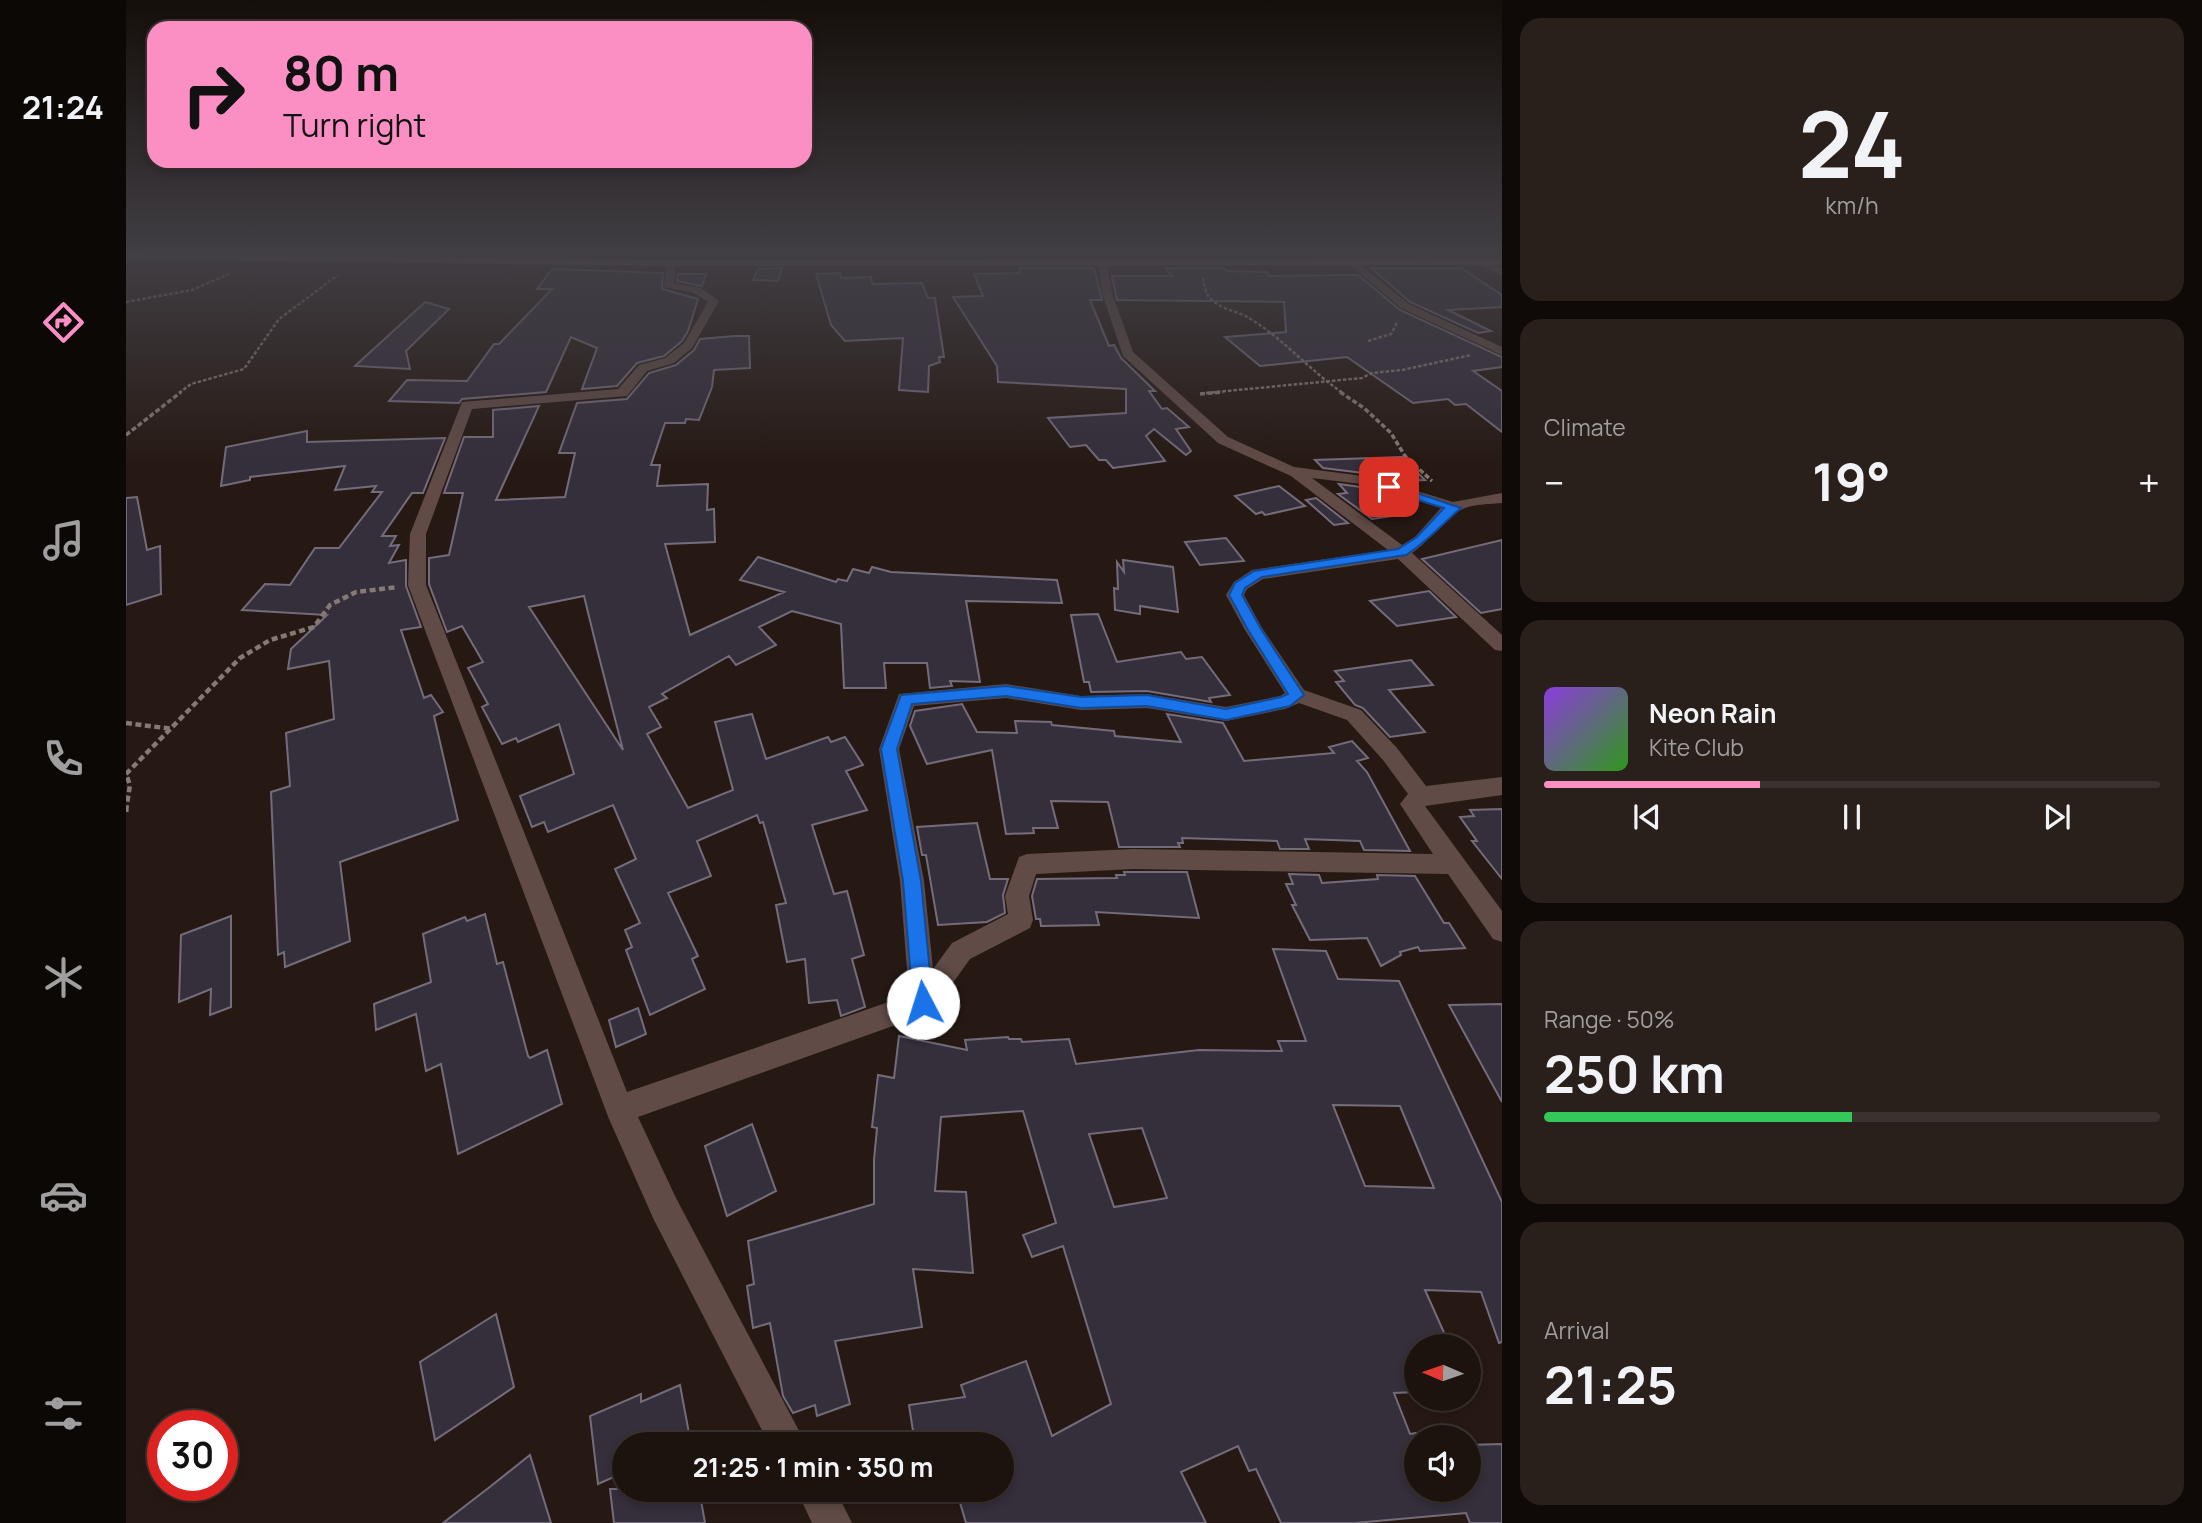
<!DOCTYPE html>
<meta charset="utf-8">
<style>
body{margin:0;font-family:Manrope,sans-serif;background:#29201c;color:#f1f3f6;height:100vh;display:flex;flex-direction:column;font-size:26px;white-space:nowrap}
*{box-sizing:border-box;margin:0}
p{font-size:23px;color:#a09e9e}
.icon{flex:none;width:38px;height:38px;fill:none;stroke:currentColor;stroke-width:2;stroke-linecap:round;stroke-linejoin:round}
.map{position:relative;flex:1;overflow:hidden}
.sheet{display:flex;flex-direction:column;gap:18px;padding:18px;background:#0f0a08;width:700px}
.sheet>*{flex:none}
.guide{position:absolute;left:21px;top:21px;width:665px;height:147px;border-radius:21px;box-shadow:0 4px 10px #0003,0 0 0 2px #3a322e;background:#fb8fc4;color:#111;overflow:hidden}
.needle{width:46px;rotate:272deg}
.fabs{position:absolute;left:1278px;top:1334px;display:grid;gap:14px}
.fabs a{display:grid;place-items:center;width:77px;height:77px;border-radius:50%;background:#1c130e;box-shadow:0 4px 10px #0003,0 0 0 2px #3a322e;font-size:35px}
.speed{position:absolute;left:21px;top:1410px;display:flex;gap:14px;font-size:35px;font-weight:700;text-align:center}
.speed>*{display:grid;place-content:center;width:91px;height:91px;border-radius:50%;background:#1c130e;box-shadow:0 4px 10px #0003,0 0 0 2px #3a322e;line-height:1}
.speed .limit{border:10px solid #d22;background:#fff;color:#111}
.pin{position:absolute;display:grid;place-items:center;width:60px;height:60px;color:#fff;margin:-30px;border-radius:14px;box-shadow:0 4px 10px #0006}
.me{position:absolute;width:77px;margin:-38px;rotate:355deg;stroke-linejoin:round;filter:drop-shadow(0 0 5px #0008)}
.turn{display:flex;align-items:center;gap:24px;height:147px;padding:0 21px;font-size:32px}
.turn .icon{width:91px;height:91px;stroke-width:2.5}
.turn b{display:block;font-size:49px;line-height:60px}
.big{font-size:52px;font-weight:700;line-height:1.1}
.sheet .tile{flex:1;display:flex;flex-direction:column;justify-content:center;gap:10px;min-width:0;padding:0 24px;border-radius:21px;background:#29201c}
.sheet .dial{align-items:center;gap:0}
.dial b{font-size:91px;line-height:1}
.song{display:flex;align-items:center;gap:21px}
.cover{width:84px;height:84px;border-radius:10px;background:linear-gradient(135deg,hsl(270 70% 55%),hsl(110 70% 35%))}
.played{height:7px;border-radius:4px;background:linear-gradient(90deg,#fb8fc4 35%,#3a322e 35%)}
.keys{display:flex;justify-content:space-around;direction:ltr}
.heat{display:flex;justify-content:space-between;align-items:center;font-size:38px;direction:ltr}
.charge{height:10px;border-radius:5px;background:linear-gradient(90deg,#34c759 50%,#3a322e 0)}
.trip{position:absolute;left:486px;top:1432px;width:402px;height:70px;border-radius:35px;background:#1c130e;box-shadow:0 4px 10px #0003,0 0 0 2px #3a322e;font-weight:700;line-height:70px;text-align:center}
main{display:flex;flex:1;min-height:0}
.menu{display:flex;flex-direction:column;width:126px;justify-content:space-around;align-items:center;background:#0b0806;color:#a09e9e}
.menu .icon{width:49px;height:49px}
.menu .on{color:#fb8fc4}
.menu b{font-size:32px;color:#f1f3f6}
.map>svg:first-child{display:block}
.building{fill:#352e3b;stroke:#746c7a;stroke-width:2;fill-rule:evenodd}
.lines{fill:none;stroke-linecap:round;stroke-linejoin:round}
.path-far3{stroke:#847973;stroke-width:2.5;stroke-dasharray:3.5 2;stroke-linecap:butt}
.path-far2{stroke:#847973;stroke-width:3.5;stroke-dasharray:5 2.5;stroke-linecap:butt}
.path-far1{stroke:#847973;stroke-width:4.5;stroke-dasharray:6 3.5;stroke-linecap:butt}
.path{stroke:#847973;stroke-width:5;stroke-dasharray:9 4.5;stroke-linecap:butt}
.street{fill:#604b46;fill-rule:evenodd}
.secondary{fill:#85645e;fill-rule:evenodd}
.route{fill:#1a73e8;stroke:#114b97;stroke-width:2}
</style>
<main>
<nav class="menu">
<b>21:24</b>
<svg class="icon on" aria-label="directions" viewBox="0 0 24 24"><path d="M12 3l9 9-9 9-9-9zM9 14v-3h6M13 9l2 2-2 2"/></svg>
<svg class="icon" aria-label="music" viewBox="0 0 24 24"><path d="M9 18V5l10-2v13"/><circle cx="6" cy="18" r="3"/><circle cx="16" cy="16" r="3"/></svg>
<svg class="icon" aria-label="phone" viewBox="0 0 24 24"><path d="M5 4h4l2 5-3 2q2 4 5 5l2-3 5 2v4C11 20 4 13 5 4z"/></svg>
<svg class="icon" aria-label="climate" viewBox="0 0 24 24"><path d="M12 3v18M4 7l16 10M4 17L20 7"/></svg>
<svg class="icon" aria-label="car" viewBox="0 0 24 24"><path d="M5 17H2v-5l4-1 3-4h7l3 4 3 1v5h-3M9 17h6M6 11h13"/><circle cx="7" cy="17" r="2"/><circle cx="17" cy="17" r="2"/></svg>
<svg class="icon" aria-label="filters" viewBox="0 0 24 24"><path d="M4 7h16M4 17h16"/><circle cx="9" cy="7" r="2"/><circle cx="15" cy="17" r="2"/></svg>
</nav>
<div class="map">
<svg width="1376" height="1523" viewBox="0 0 1376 1523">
<rect width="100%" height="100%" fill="#261913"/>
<g class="building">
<path d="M 656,268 L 652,281 L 627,280 L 632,269 Z"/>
<path d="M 893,268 L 968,268 L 976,300 L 964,300 L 983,346 L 988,345 L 995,358 L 1029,391 L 1023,391 L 1036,409 L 1041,408 L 1063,427 L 1050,429 L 1065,451 L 1060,455 L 1028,429 L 1020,436 L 1039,461 L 987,468 L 980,460 L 973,460 L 960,445 L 944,447 L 922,418 L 1000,413 L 1000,389 L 872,382 L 871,366 L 827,297 L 857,296 L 848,274 L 894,273 Z"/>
<path d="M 1039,268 L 1098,268 L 1102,271 L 1141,272 L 1144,276 L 1232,275 L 1274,310 L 1376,357 L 1376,367 L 1347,371 L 1376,391 L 1376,432 L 1340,404 L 1329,405 L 1322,399 L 1287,403 L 1221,357 L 1134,366 L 1099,337 L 1160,332 L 1158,302 L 991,300 L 986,276 L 1046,276 Z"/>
<path d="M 1245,268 L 1335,268 L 1376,295 L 1376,307 L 1322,310 L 1365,331 L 1352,333 L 1284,302 Z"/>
<path d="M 426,269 L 537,273 L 536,289 L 572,299 L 562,331 L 556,341 L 538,356 L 511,363 L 491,386 L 456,389 L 471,348 L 445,337 L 420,392 L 336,399 L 333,403 L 263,401 L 281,380 L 341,381 L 368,344 L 373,344 L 426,289 L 411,289 Z"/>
<path d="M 714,273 L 715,278 L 745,277 L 746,284 L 796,283 L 802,298 L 809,298 L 818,357 L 813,357 L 814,362 L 803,366 L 802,392 L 773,390 L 777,338 L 719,341 L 705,325 L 690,274 Z"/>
<path d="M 552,274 L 580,274 L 576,286 L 551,281 Z"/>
<path d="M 299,302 L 323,309 L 280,351 L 284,369 L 229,366 Z"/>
<path d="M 609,336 L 623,336 L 624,368 L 588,370 L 586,387 L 573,420 L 560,419 L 559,423 L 539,423 L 525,465 L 534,465 L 531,486 L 582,484 L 581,510 L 588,509 L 589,542 L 539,544 L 564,635 L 658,592 L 614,580 L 632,557 L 710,582 L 712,579 L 721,581 L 727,569 L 743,573 L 746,567 L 765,572 L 931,580 L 936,603 L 840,601 L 854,682 L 824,681 L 826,686 L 804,688 L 801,663 L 758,663 L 760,688 L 718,688 L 715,624 L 666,611 L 633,627 L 650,645 L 610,665 L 603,656 L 536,694 L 541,698 L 523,707 L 535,727 L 521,734 L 562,808 L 607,790 L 589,722 L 626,714 L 640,759 L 702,737 L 705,742 L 719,737 L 737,765 L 720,771 L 741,810 L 686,825 L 708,894 L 721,891 L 738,955 L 726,959 L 739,1007 L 715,1016 L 711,1000 L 683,1003 L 679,959 L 661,962 L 650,905 L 660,903 L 637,822 L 634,823 L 631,815 L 571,841 L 585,876 L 542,893 L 572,956 L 566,959 L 579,989 L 524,1015 L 500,950 L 506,947 L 499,930 L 514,923 L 489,869 L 510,859 L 487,805 L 422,832 L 418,822 L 406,827 L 394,796 L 448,774 L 433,724 L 392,742 L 390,738 L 376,744 L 356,707 L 362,704 L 342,668 L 357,662 L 336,626 L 321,632 L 303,584 L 303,558 L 323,555 L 337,493 L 318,493 L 338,437 L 367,437 L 367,410 L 413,406 L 370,500 L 439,497 L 449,453 L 433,453 L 451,403 L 501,399 L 523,373 L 550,365 L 568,350 L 574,339 ZM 458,596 L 470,645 L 497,750 L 403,607 Z"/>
<path d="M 181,431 L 181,442 L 319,438 L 297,493 L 286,493 L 256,536 L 270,536 L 264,546 L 273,545 L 263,563 L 280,560 L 280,586 L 295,627 L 275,630 L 298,698 L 305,695 L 317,712 L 308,716 L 332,820 L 214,862 L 224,941 L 159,967 L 158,952 L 152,955 L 145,792 L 164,786 L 160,733 L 208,719 L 203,661 L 162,669 L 165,649 L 201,615 L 116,610 L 139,584 L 164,585 L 189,548 L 213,548 L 256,492 L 246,492 L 250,486 L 209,490 L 219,466 L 124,477 L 124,480 L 95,486 L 100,447 Z"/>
<path d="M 1276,457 L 1299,480 L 1269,481 L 1245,474 L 1197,468 L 1189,460 Z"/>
<path d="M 1213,484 L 1242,488 L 1262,494 L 1286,513 L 1246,519 L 1212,494 L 1221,493 Z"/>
<path d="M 1153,486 L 1179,506 L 1139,515 L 1136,512 L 1130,514 L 1109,496 Z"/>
<path d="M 11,497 L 21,550 L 34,546 L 35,594 L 0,605 L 0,498 Z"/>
<path d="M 1190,498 L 1222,523 L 1208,525 L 1180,500 Z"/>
<path d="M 1100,538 L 1118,561 L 1074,565 L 1059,542 Z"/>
<path d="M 1376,540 L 1376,609 L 1355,613 L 1296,559 Z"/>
<path d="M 997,560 L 1047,567 L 1052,612 L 1014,606 L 1014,614 L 989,610 L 988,588 L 992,589 L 991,562 L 998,572 Z"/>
<path d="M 1303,591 L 1330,617 L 1271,626 L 1244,601 Z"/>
<path d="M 972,614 L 991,662 L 1055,652 L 1060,659 L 1076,657 L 1104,695 L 1083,698 L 1085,702 L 1021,691 L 965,692 L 963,682 L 958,682 L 945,615 Z"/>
<path d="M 1285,660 L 1307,685 L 1263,690 L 1299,732 L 1264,737 L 1237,708 L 1229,705 L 1210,682 L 1218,681 L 1209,671 Z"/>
<path d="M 836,704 L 851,732 L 891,733 L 889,721 L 925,722 L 926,725 L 988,731 L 989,736 L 1055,742 L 1041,714 L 1097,723 L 1118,761 L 1208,753 L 1203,747 L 1226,741 L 1242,758 L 1231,761 L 1241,772 L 1284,851 L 1238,850 L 1234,841 L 1179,839 L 1183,849 L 1154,849 L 1151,841 L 1056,838 L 1057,843 L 1052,843 L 1054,847 L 993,847 L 982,802 L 925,801 L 932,828 L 907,828 L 908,833 L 880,834 L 866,750 L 801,764 L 784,726 L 789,711 Z"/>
<path d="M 1376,809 L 1376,879 L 1346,841 L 1351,841 L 1334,817 L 1348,816 L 1344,810 Z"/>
<path d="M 851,823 L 864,879 L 882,879 L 877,895 L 879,913 L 861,922 L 812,925 L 800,855 L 796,855 L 791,827 Z"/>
<path d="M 998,872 L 1061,872 L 1073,918 L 970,912 L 973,925 L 915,926 L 914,919 L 910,919 L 906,896 L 911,879 L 991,878 L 990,875 L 999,875 Z"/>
<path d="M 1163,874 L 1193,875 L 1196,883 L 1252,879 L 1251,875 L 1289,876 L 1318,923 L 1323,923 L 1339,948 L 1294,951 L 1292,947 L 1274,952 L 1275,955 L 1255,966 L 1241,938 L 1184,940 L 1166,905 L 1170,905 L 1160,884 L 1167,884 Z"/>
<path d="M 359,914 L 371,964 L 377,962 L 402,1056 L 404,1058 L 421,1050 L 436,1104 L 332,1154 L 315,1064 L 300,1071 L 290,1014 L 250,1030 L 248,1004 L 305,982 L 297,934 L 339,917 L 341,921 Z"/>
<path d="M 105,916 L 105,1007 L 84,1015 L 85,989 L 53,1002 L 55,935 Z"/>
<path d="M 1147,949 L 1200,951 L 1212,979 L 1273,981 L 1376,1202 L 1376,1342 L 1373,1343 L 1355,1292 L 1299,1290 L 1324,1346 L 1290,1346 L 1290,1392 L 1268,1393 L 1284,1434 L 1290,1433 L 1290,1489 L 1342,1489 L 1342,1445 L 1376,1444 L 1376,1523 L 1344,1523 L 1340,1513 L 1229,1523 L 1155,1523 L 1130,1469 L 1123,1471 L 1112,1446 L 1055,1472 L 1080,1523 L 840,1523 L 830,1489 L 877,1489 L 877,1444 L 789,1444 L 783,1405 L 839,1397 L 835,1385 L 900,1361 L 926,1436 L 985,1404 L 937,1246 L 906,1257 L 897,1235 L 930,1223 L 897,1111 L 815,1117 L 809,1191 L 840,1192 L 847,1273 L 787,1269 L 796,1327 L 709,1341 L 724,1404 L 691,1416 L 689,1405 L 667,1413 L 657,1396 L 644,1323 L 627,1328 L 621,1286 L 628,1284 L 622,1241 L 748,1204 L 748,1160 L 751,1128 L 746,1127 L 752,1075 L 768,1078 L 773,1036 L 841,1050 L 839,1040 L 882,1037 L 883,1039 L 895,1039 L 896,1042 L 943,1039 L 950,1064 L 1073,1050 L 1156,1051 L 1152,1041 L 1180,1041 ZM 1207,1105 L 1274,1106 L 1308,1188 L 1239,1186 ZM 1016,1128 L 1041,1198 L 988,1207 L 963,1134 Z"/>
<path d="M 1376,1004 L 1376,1102 L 1323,1005 Z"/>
<path d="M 512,1008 L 520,1034 L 490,1047 L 483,1020 Z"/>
<path d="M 626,1124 L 650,1191 L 601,1216 L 579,1146 Z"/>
<path d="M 370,1314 L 388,1387 L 309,1440 L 294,1362 Z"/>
<path d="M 554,1385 L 565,1444 L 499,1444 L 499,1472 L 472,1484 L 464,1416 L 515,1394 L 515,1402 Z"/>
<path d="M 404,1455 L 425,1523 L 317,1523 L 365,1486 Z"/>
<path d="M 484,1489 L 573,1489 L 579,1523 L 488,1523 Z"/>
</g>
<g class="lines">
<g class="path-far3">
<path d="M 1077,278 C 1078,282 1079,290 1081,294 C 1090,309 1110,310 1123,318 C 1158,339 1184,371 1217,393"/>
<path d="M 0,302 L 66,290 L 103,274"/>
<path d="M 1242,341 L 1265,334 L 1272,321"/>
<path d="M 53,393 L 65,384 L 118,369 L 153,319 L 212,275"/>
<path d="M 1080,393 L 1236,378 L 1246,373 L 1276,370 L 1345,355"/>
</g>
<g class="path-far2">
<path d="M 1214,392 L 1238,408 L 1265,433 L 1279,456 L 1306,481"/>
<path d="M 1074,394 L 1097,392"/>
<path d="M 0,435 L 55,392"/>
</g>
<g class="path-far1">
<path d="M 0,723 L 47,729"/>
<path d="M 0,811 L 4,785 L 0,774 L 114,658 L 144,640 L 188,627 L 204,605 L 230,592 L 272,587"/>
</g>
<path class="path" d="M 0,812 L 0,809"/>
<g class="street">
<path d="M 1289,254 L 1300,254 L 1308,262 L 1299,264 Z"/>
<path d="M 1227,259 L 1283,304 L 1376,347 L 1376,355 L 1275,308 L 1223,264 L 1222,262 Z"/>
<path d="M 1355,259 L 1376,268 L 1376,275 L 1351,264 L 1350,262 Z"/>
<path d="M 541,261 L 550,263 L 548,283 L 575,288 L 593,301 L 566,348 L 548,363 L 521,371 L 501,396 L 346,409 L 300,534 L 300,585 L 501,1092 L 783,995 L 774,881 L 753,749 L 773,694 L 880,684 L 955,696 L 1021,694 L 1100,707 L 1154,696 L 1159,693 L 1119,630 L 1100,595 L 1108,582 L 1126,570 L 1262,550 L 1165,476 L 1092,443 L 997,356 L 976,293 L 972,261 L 981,263 L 986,293 L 1007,352 L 1102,437 L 1168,467 L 1245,477 L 1327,502 L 1376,493 L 1376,503 C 1365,504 1353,504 1342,507 C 1319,514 1306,540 1286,553 L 1376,635 L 1376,651 L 1369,650 L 1272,559 L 1137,579 L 1121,589 L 1118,595 L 1136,628 L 1178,690 L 1235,710 L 1271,748 L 1300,786 L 1376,777 L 1376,795 L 1299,806 L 1376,911 L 1376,942 L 1367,939 L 1322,874 L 1007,869 L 910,874 L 903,896 L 907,920 L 904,928 L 844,959 L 806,1012 L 512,1117 L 550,1198 L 680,1444 L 643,1444 L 528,1220 L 483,1119 L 282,585 L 284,534 L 336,402 L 492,389 L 513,365 L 539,358 L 558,343 L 582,302 L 568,293 L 538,287 ZM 1186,478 L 1243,485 L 1315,508 L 1289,537 L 1276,545 ZM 880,698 L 955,710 L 1021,708 L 1100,721 L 1159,709 L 1173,703 L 1221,720 L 1257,760 L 1282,794 L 1274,804 L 1307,854 L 1007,849 L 901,854 L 893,857 L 879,896 L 882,914 L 826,943 L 807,969 L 798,881 L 773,749 L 788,706 Z"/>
<path d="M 670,1489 L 709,1489 L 726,1523 L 686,1523 Z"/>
</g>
<path class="secondary" d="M 0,254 L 545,260 L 1376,259 L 1376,265 L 545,266 L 0,259 Z"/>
</g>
<linearGradient id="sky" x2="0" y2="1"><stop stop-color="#150e0a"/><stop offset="0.54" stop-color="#413e44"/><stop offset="1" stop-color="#413e44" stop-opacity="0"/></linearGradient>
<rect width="1376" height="468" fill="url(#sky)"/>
<path class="route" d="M 1259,485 L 1267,485 L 1335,508 C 1317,523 1301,542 1280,555 L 1136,577 L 1119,588 L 1116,595 L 1135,629 L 1178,695 L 1164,706 L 1100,720 L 1021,706 L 955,708 L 880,696 L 786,704 L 771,749 L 795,881 L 807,1003 L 804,1010 L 797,1013 L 790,1010 L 787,1003 L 777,881 L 755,749 L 775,695 L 880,686 L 955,697 L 1021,695 L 1100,709 L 1155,697 L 1162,694 L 1122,630 L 1103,595 L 1109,583 L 1128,571 L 1272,549 L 1291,537 L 1318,508 L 1259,490 Z"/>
</svg>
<div class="fabs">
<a><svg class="needle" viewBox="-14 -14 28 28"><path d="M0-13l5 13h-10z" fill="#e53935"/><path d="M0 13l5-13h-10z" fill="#a09e9e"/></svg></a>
<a><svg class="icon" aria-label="sound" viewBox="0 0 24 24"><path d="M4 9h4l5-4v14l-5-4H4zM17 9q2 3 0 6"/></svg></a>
</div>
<div class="speed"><div class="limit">30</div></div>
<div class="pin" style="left:1263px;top:487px;background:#d93025"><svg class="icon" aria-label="arrive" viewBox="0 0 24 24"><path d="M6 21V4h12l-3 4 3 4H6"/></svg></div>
<svg class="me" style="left:797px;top:1003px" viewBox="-20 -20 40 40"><circle r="19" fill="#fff"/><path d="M0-13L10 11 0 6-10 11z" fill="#1a73e8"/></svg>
<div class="trip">21:25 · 1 min · 350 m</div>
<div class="guide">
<div class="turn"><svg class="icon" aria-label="right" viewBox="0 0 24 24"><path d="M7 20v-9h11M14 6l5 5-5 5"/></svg><div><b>80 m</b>Turn right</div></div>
</div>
</div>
<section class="sheet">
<div class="tile dial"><b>24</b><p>km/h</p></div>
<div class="tile"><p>Climate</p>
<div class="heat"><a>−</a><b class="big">19°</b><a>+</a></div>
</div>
<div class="tile">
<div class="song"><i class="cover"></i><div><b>Neon Rain</b><p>Kite Club</p></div></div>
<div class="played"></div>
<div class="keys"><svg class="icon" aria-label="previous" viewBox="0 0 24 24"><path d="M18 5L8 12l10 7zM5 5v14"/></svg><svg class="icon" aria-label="pause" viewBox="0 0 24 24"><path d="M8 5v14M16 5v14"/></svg><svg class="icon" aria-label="next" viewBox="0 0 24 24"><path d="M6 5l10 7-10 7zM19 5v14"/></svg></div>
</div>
<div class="tile"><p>Range · 50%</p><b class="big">250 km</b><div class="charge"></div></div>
<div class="tile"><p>Arrival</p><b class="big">21:25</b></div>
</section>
</main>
